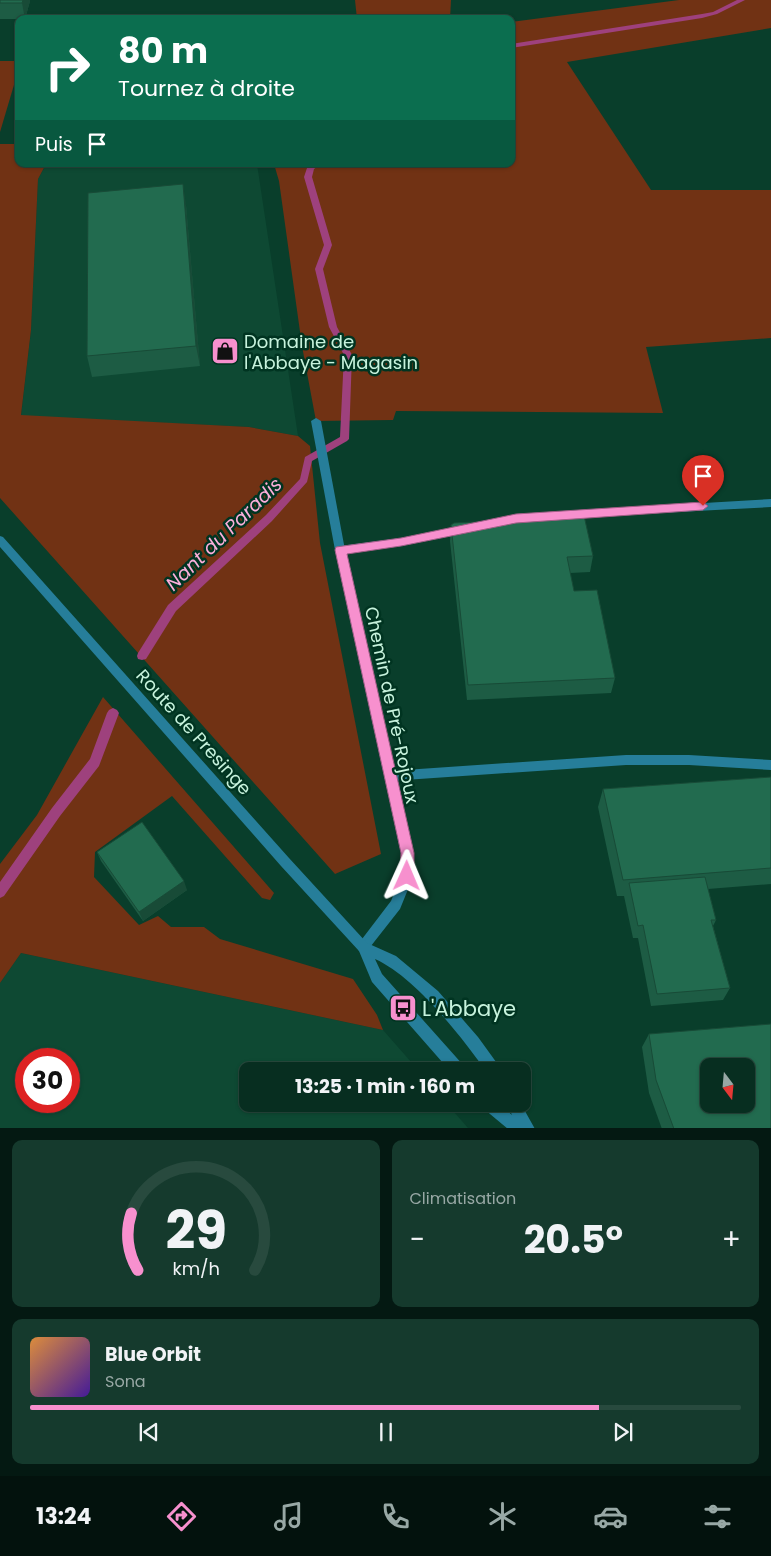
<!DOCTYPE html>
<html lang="fr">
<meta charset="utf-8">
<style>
body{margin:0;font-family:Poppins,sans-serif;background:#153a2d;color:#f1f3f6;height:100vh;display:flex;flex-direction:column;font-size:19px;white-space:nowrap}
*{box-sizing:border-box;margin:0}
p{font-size:16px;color:#98a8a5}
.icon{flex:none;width:28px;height:28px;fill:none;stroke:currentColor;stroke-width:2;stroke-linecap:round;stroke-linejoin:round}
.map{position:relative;height:1128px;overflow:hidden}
.drawer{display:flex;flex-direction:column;gap:12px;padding:12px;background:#041912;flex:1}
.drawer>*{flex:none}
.guide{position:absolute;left:15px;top:15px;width:500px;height:152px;border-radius:10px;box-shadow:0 1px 4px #0004,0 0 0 1px #284a3e;background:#0b6e4f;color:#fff;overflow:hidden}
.needle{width:32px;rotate:164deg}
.buttons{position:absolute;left:700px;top:1058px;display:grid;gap:10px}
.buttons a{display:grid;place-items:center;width:55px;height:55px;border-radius:10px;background:#072e20;box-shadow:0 1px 4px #0004,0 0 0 1px #284a3e;font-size:25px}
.speed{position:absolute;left:15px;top:1048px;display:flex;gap:10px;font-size:25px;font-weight:700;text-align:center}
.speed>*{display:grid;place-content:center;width:65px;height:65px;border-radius:50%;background:#072e20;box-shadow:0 1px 4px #0004,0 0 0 1px #284a3e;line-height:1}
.speed .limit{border:8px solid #d22;background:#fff;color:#111}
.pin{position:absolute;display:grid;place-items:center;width:42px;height:42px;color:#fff;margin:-51px -21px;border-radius:50% 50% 50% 0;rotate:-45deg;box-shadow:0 0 5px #0007}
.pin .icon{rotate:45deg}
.me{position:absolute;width:55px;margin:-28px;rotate:1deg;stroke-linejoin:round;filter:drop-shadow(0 0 4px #0008)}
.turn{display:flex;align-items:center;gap:18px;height:105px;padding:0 20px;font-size:22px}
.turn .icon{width:65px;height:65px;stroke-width:2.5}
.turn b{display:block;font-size:35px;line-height:42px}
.then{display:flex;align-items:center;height:48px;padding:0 20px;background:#0003;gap:10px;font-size:19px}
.big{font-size:38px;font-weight:700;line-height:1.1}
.drawer .tile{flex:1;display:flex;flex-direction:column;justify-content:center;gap:8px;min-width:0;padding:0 18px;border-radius:10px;background:#153a2d}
.drawer .dial{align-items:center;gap:0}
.dial svg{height:130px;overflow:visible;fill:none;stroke:#284a3e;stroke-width:7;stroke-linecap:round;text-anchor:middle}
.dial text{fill:#f1f3f6;stroke:none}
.song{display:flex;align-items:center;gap:15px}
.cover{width:60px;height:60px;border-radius:8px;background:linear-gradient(135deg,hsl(30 70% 55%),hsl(260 70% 35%))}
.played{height:5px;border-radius:2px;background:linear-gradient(90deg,#f790ce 80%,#284a3e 80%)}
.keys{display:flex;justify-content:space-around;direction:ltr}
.heat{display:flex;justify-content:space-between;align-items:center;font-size:28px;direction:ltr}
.drawer .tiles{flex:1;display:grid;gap:12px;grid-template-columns:1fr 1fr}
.tile:last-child{grid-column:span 2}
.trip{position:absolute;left:239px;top:1062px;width:292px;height:50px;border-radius:10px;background:#072e20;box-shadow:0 1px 4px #0004,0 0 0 1px #284a3e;font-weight:700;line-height:50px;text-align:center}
.tabs{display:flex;height:80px;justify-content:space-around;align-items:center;background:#03120d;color:#98a8a5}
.tabs .icon{width:35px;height:35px}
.tabs .on{color:#f790ce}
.tabs b{font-size:22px;color:#f1f3f6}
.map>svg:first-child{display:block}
.built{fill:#0e4933;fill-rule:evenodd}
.green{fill:#713214}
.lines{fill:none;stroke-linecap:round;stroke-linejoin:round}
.stream{fill:#9e417d;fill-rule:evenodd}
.service{fill:#267e9a;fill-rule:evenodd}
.minor{fill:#267e9a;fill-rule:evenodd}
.tertiary{fill:#267e9a;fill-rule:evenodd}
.wall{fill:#1d5c44}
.shaded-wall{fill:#184b37}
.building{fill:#226b4f;stroke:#184b37;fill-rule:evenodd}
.route{fill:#f790ce;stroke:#a15e86}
.labels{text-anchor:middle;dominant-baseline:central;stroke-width:5;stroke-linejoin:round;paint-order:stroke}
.poi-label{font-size:18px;fill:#c7f3dd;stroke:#003421;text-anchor:start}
.street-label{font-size:18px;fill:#c7f3dd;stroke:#003421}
.water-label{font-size:19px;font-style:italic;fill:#fbafdb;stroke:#003421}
.near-poi-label{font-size:21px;fill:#c7f3dd;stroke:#003421;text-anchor:start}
</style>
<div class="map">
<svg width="771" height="1129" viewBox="0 0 771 1129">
<rect width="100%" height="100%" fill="#093e2b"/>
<g class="built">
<path d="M 55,164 L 257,164 L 298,436 L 249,427 L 21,416 L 31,330 L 38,179 L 44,168 Z"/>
<path d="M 21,953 L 383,1030 L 419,1071 L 248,1071 L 248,1104 L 447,1104 L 468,1128 L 0,1129 L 0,983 ZM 26,1059 L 69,1059 L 69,1101 L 26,1101 Z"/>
</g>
<g class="green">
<path d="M 355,0 L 451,0 L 450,19 L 357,19 Z"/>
<path d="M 679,0 L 771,0 L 771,28 L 567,62 L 651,190 L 771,190 L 771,338 L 646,347 L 663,413 L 396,411 L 393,420 L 316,421 L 302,346 L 279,181 L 274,164 L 511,164 L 511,22 Z"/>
<path d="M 0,61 L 19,61 L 19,68 L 0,132 Z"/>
<path d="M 0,144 L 19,144 L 19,164 L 46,164 L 38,179 L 31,330 L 21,415 L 249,427 L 298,436 L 310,446 L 320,543 L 381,854 L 335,874 L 0,498 Z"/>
<path d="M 103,697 L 274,893 L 270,900 L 262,898 L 172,796 L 95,852 L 94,877 L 139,925 L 158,916 L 171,927 L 204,927 L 220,939 L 353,979 L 377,1015 L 383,1030 L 21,953 L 0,983 L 0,864 L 37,815 Z"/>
</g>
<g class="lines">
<g class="stream">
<path d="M 737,0 L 745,0 L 717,14 L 702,18 L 511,48 L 511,44 L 702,14 L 713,12 Z"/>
<path d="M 312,164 L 321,164 L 314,169 L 312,177 L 332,245 L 323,269 L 337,327 L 352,355 L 349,439 L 347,441 L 312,461 L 307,482 L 272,521 L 176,611 L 146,659 L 142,660 L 138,659 L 137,656 L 138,653 L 168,605 L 266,515 L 300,479 L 305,457 L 340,437 L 344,355 L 329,327 L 315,269 L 324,245 L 304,177 L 307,168 Z"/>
<path d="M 113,708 L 117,710 L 119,713 L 99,766 L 60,816 L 4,896 L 0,898 L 0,882 L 52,808 L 90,759 L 107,713 L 109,710 Z"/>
</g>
<g class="service">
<path d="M 771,499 L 771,507 L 567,518 L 516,522 L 495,527 L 490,523 L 492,520 L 516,514 Z"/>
<path d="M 462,526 L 465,527 L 467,530 L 465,533 L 401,546 L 340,554 L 336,553 L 335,550 L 336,547 L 340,546 L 401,538 Z"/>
<path d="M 626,755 L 689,755 L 771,760 L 771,770 L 689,765 L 626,765 L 390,781 L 386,780 L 384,776 L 386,772 L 390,771 Z"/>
</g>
<path class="minor" d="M 316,418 L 321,421 L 345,550 L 413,853 L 413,877 L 400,909 L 367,951 L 363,953 L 359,951 L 357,947 L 359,943 L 391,901 L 401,877 L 401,853 L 335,550 L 311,421 Z"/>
<g class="tertiary">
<path d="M 0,536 L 3,537 L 289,858 L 367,943 L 396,956 L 438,991 L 478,1037 L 499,1066 L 501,1071 L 486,1071 C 460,1035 415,977 375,959 L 382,974 L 464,1066 L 466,1071 L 450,1071 L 372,982 L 359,951 L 281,866 L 0,547 Z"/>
<path d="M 482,1104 L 499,1104 L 512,1115 L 507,1104 L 521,1104 L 535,1129 L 508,1129 L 484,1109 Z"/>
</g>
</g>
<g class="wall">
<path d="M 0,0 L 30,1 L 25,19 L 0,19 Z"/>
<path d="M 186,205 L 200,366 L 92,377 L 87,356 Z"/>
<path d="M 556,512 L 593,556 L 590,572 L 570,573 L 574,591 L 615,678 L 611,693 L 467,700 L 450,541 L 451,525 L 555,518 Z"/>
<path d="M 771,777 L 771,884 L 708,889 L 716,920 L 713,926 L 730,988 L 723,1000 L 651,1006 L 638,938 L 633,938 L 624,896 L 617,896 L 598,807 L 603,789 Z"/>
<path d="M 97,852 L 187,890 L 143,921 L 101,861 Z"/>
<path d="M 649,1034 L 771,1129 L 662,1129 L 649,1093 L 642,1047 Z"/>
</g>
<g class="shaded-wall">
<path d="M 23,0 L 30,0 L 30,1 L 25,19 L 22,3 Z"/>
<path d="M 183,184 L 186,205 L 200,366 L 196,346 Z"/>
<path d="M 184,881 L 187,890 L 143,921 L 139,912 Z"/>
</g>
<g class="building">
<path d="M 0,0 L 23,0 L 22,3 L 0,3 Z"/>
<path d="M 183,184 L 196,346 L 87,356 L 88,193 Z"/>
<path d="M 583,511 L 593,556 L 567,557 L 574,591 L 597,590 L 615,678 L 468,685 L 451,525 L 454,523 L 557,518 L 556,512 Z"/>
<path d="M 771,777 L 771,868 L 623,880 L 603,789 Z"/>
<path d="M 142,822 L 184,881 L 139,912 L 97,852 Z"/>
<path d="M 705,877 L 716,920 L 711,920 L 730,988 L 657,994 L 643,925 L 638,926 L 629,883 Z"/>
<path d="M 771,1024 L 771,1129 L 674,1129 L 656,1080 L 649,1034 ZM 709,1066 L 746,1066 L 746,1104 L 709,1104 Z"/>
</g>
<path class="route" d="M 703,502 L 708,506 L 703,510 L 516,523 L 401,546 L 347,554 L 414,853 L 414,876 L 411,881 L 407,883 L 402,881 L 400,876 L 401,853 L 335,550 L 336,547 L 401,538 L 516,514 Z"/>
<defs>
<g id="shop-square" transform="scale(1.4375)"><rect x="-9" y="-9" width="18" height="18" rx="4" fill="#f790ce" stroke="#003421"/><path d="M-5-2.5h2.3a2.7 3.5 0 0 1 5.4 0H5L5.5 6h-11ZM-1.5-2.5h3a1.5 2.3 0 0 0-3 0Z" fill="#111"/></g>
<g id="bus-square" transform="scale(1.4375)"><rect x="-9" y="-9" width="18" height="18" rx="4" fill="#f790ce" stroke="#003421"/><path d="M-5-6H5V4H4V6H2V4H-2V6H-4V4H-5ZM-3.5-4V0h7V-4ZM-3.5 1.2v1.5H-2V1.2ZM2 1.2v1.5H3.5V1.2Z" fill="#111"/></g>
</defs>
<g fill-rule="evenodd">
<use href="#shop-square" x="225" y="351"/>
<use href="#bus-square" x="403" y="1008"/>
</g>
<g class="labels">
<g class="poi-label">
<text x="244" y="341">Domaine de<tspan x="244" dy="21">l'Abbaye - Magasin</tspan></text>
</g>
<g class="street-label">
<text transform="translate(392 705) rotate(78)">Chemin de Pré-Rojoux</text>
<text transform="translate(194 732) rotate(48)">Route de Presinge</text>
</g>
<g class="water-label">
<text transform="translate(224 534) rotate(-44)">Nant du Paradis</text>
</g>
<g class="near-poi-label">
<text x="422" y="1008">L'Abbaye</text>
</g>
</g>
</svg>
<div class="buttons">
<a><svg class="needle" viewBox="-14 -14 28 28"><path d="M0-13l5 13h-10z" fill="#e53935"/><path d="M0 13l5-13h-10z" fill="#98a8a5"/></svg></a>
</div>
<div class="speed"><div class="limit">30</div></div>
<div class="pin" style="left:703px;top:506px;background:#d93025"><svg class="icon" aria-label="arrive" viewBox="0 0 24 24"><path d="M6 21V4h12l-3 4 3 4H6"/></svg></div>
<svg class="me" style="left:407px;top:876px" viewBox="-20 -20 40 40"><path d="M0-17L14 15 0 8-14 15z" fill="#f790ce" stroke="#fff" stroke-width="4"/></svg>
<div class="trip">13:25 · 1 min · 160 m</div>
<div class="guide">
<div class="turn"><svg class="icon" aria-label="right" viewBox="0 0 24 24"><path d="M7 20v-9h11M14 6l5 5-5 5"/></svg><div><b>80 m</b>Tournez à droite</div></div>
<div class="then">Puis<svg class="icon" aria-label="arrive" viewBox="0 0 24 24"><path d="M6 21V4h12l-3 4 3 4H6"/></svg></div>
</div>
</div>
<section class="drawer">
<div class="tiles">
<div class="tile dial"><svg viewBox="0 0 100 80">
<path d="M14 69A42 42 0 1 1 86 69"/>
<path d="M14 69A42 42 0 0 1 10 34" stroke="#f790ce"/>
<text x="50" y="56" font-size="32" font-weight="700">29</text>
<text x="50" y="72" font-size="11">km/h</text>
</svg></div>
<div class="tile"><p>Climatisation</p>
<div class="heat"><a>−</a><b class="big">20.5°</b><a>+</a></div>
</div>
<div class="tile">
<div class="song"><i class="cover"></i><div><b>Blue Orbit</b><p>Sona</p></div></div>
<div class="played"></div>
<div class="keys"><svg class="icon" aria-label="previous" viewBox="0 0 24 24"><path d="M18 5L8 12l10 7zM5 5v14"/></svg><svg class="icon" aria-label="pause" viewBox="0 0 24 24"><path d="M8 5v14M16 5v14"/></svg><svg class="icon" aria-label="next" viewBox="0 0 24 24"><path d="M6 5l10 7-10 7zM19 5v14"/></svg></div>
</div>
</div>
</section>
<nav class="tabs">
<b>13:24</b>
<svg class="icon on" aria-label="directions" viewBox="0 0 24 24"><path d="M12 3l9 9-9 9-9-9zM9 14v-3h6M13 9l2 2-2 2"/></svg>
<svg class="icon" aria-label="music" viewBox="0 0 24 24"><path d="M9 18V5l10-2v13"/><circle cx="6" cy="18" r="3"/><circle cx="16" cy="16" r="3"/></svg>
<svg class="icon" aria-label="phone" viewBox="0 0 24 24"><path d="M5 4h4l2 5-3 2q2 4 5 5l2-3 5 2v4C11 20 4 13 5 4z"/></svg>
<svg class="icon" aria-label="climate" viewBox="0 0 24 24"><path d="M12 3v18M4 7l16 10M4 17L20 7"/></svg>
<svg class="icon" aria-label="car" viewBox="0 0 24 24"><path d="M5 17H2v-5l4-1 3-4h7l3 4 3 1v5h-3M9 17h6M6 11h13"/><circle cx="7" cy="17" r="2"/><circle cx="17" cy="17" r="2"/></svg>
<svg class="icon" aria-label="filters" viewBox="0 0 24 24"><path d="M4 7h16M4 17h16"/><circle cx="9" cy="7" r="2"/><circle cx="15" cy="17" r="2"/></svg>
</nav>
